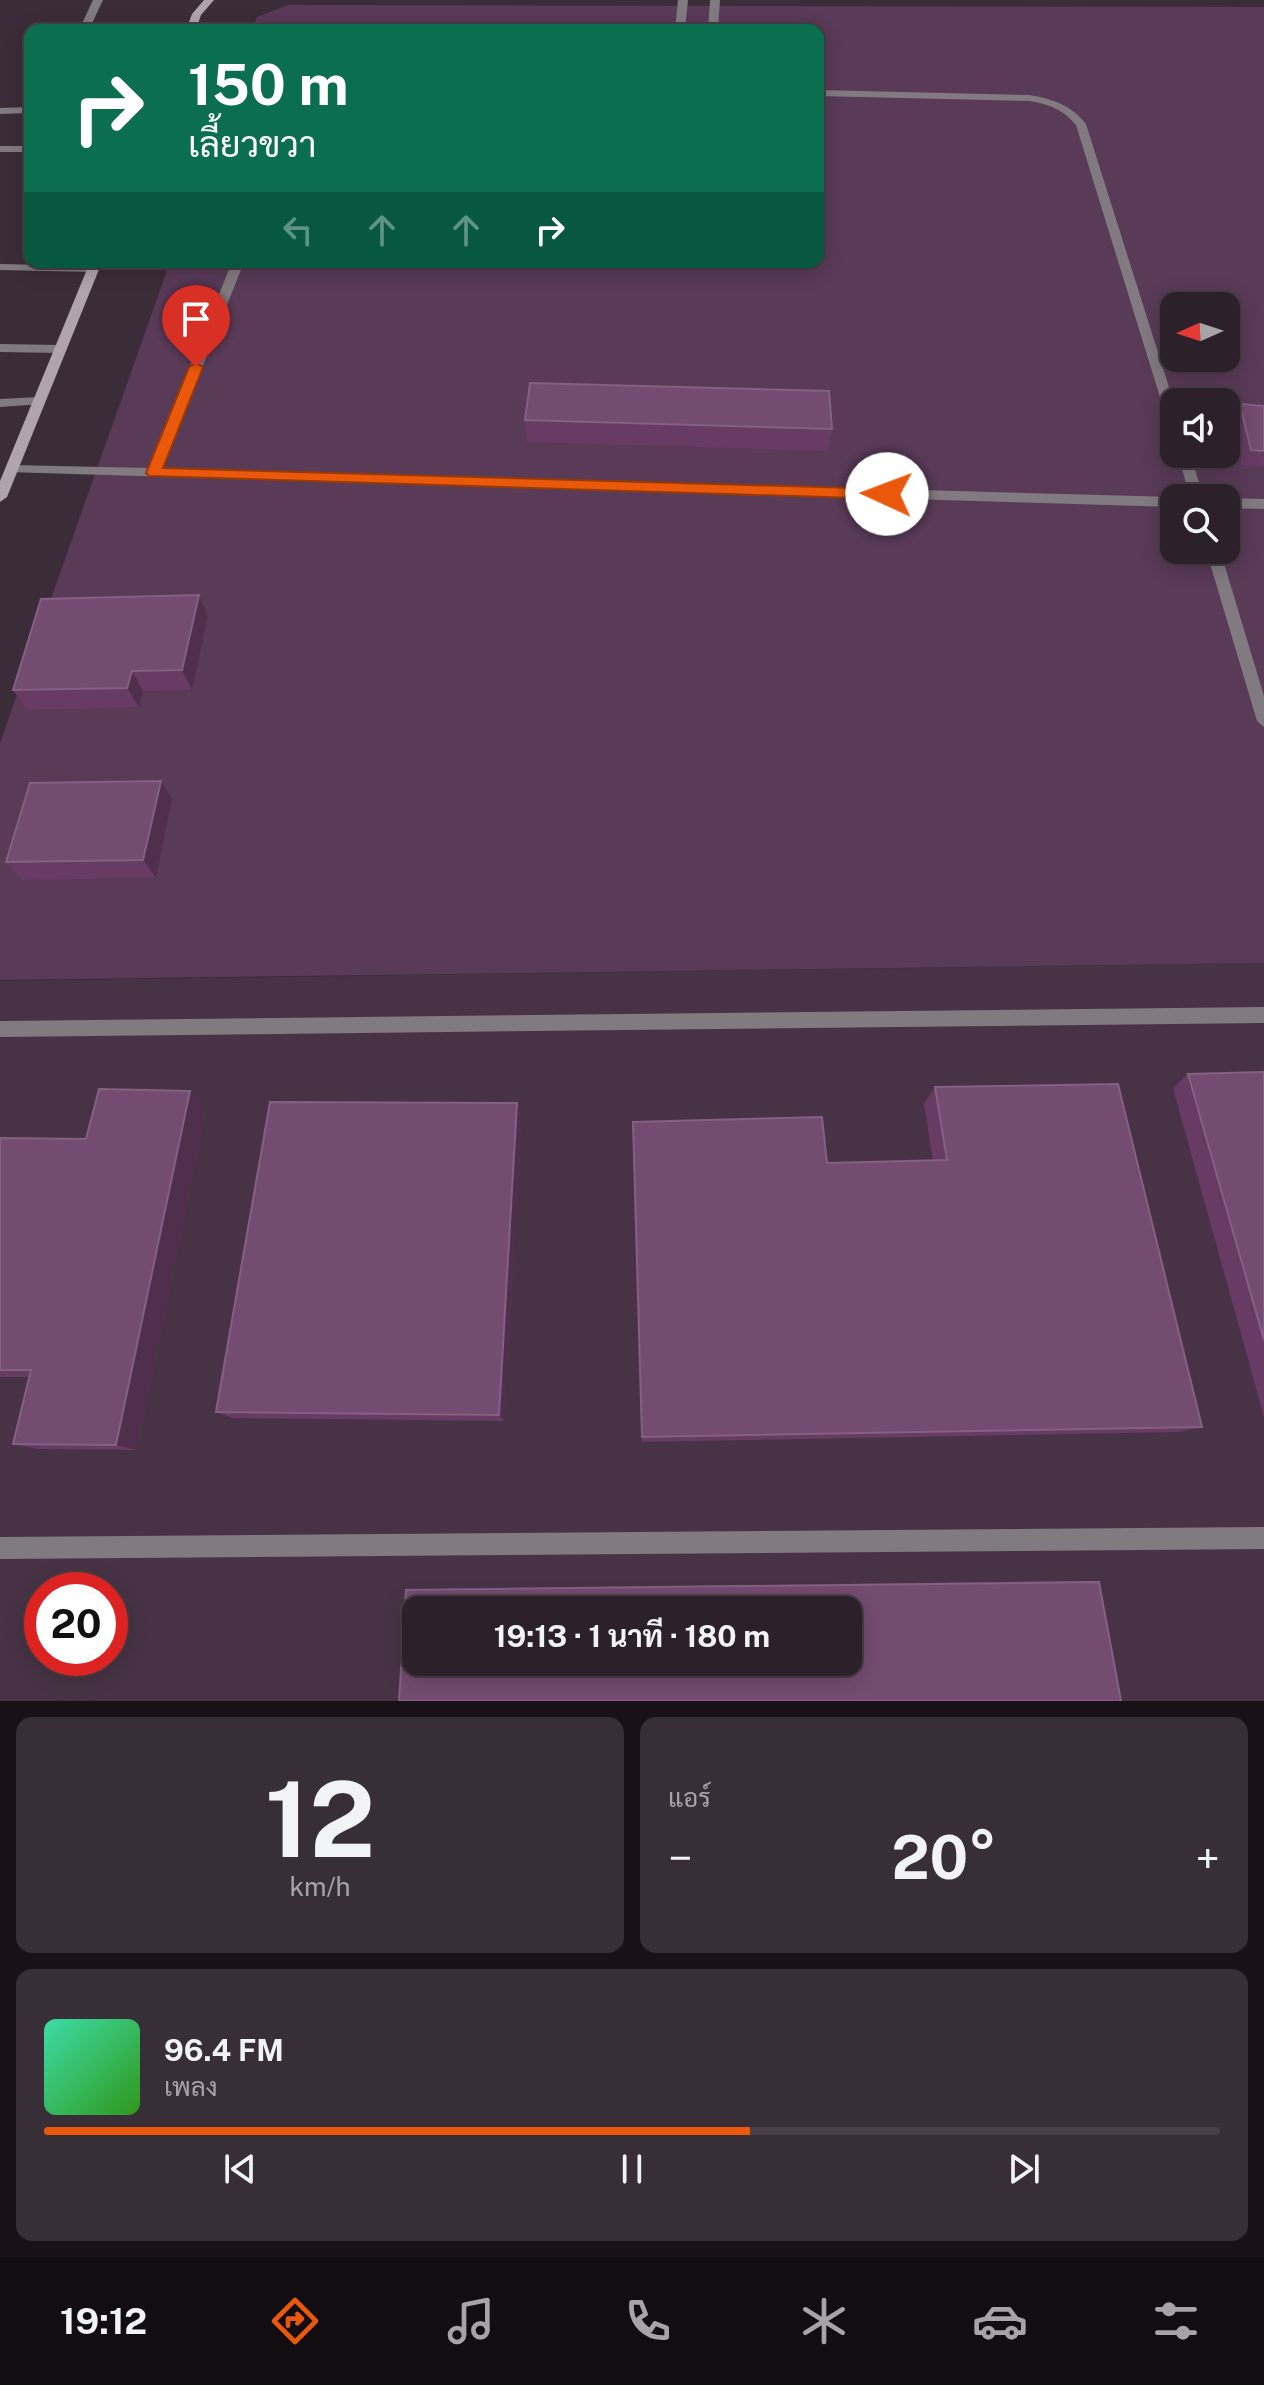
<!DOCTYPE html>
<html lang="th">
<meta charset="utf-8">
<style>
body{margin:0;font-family:"Public Sans",Sarabun,sans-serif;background:#382e37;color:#f1f3f6;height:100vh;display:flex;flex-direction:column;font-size:30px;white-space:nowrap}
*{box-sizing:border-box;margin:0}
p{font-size:26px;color:#a6a3a9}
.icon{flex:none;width:44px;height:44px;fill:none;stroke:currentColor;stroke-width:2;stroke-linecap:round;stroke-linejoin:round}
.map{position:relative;height:1701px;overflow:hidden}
.details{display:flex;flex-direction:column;gap:16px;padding:16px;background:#181218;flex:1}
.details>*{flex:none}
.guide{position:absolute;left:24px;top:24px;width:800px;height:244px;border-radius:16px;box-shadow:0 4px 20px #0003,0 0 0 2px #483e47;background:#0b6e4f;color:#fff;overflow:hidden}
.needle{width:52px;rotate:267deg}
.fabs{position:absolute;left:1160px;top:292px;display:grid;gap:16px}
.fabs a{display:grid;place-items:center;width:80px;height:80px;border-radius:16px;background:#2c212b;box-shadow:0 4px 20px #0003,0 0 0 2px #483e47;font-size:40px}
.speed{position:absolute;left:24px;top:1572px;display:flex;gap:16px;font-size:40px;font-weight:700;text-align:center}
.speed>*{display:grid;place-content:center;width:104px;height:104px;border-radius:50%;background:#2c212b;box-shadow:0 4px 20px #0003,0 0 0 2px #483e47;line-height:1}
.speed .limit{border:12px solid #d22;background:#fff;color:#111}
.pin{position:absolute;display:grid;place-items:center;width:68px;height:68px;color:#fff;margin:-82px -34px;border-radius:50% 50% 50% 0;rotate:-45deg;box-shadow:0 0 8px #0007}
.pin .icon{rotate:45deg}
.me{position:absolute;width:88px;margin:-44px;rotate:272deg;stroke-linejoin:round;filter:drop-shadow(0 0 6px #0008)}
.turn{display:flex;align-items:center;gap:28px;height:168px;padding:0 32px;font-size:36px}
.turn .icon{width:104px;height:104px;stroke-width:2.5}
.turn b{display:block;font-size:56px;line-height:68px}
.lanes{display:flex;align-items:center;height:76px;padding:0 32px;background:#0003;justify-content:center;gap:40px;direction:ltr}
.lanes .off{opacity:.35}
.big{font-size:60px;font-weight:700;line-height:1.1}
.details .widget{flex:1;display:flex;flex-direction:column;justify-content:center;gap:12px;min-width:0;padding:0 28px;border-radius:16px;background:#382e37}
.details .dial{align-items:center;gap:0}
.dial b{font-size:104px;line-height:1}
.song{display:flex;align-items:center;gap:24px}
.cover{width:96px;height:96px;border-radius:12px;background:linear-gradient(135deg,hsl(160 70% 55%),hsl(110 70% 35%))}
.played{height:8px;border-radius:4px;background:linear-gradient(90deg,#ea580c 60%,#483e47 60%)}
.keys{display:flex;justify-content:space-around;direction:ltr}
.heat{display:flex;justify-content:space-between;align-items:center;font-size:44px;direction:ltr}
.details .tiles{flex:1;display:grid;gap:16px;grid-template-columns:1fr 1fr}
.widget:last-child{grid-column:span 2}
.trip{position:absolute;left:402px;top:1596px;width:460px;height:80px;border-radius:16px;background:#2c212b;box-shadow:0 4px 20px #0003,0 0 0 2px #483e47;font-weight:700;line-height:80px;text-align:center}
.menu{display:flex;height:128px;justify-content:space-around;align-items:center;background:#120d11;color:#a6a3a9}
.menu .icon{width:56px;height:56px}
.menu .selected{color:#ea580c}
.menu b{font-size:36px;color:#f1f3f6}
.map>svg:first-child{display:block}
.built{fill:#473345;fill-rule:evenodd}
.green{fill:#593a57;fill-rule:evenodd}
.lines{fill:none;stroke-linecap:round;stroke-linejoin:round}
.lane{fill:#827a81;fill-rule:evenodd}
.secondary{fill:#afa3ae;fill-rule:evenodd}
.wall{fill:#673b64}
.shaded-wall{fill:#502e4d}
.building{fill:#744b71;stroke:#846082;stroke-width:2;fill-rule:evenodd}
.route{fill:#ea580c;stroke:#983908;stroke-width:2}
</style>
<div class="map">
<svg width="1264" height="1701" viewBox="0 0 1264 1701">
<rect width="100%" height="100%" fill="#3b2c39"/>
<path class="built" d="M 1264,963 L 1264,1701 L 0,1701 L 0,981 ZM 42,1590 L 110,1590 L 110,1658 L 42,1658 ZM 416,1610 L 848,1610 L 848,1662 L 416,1662 Z"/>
<path class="green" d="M 288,5 L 1264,7 L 1264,963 L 0,980 L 0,743 L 170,262 L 818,262 L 818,30 L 252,30 L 257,17 ZM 1174,306 L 1226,306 L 1226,358 L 1174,358 ZM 1174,402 L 1226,402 L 1226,454 L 1174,454 ZM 1174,498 L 1226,498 L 1226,550 L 1174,550 Z"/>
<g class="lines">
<g class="lane">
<path d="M 93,0 L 103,0 L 89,30 L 79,30 Z"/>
<path d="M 678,0 L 688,0 L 685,30 L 675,30 Z"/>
<path d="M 710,0 L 720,0 L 718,30 L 708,30 Z"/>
<path d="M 818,90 L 1029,95 C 1053,99 1071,105 1086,124 L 1174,403 L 1174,427 L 1168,423 L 1076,125 C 1063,109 1048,104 1029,101 L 818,96 Z"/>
<path d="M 30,107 L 30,113 L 0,114 L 0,108 Z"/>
<rect x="0" y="146" width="30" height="6"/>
<path d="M 232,262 L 244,262 L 162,469 L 1174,497 L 1176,498 L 1174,498 L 1174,507 L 7,472 L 7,466 L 12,465 L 149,468 Z"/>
<path d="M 0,264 L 93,266 L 99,269 L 93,272 L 0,270 Z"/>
<path d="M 0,344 L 60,345 L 66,349 L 60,353 L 0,352 Z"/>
<path d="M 39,397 L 45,401 L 43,404 L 0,407 L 0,399 Z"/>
<path d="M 1178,454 L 1190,454 L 1204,498 L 1190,498 Z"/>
<path d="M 1226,498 L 1264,499 L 1264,509 L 1226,508 Z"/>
<path d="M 1206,550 L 1220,550 L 1264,696 L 1264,727 L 1257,721 Z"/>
<path d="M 1264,1007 L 1264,1023 L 0,1037 L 0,1021 Z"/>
<path d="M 1264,1527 L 1264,1549 L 0,1559 L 0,1537 Z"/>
</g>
<g class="secondary">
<path d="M 204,0 L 214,0 L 201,15 L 196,30 L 186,30 L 192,14 Z"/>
<path d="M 90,262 L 102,262 L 7,497 L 0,502 L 0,481 Z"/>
</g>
</g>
<g class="wall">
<path d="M 1240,404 L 1264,406 L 1264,467 L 1242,465 L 1232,420 Z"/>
<path d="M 525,420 L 832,429 L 828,451 L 527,442 Z"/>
<path d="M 199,595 L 208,616 L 192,690 L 143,691 L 139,707 L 27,710 L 13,690 Z"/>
<path d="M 172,799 L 156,878 L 22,880 L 6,862 Z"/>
<path d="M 1188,1074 L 1264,1076 L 1264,1417 L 1173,1088 Z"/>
<path d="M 935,1087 L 1202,1427 L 1178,1432 L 642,1442 L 633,1137 L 827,1163 L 933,1161 L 924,1104 Z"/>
<path d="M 517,1103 L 521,1119 L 504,1421 L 233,1418 L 216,1412 Z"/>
<path d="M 206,1107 L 137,1450 L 38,1449 L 13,1444 L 29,1377 L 0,1377 L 0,1138 L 86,1139 Z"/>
<path d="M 1079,1581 L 1099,1582 L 406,1590 L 416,1589 Z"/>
</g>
<g class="shaded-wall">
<path d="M 199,595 L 208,616 L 192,690 L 182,670 Z"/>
<path d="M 132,671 L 143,691 L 139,707 L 127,688 Z"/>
<path d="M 161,781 L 172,799 L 156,878 L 143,860 Z"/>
<path d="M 190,1091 L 206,1107 L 137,1450 L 116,1445 Z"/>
<path d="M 517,1103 L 521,1119 L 504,1421 L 499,1415 Z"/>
</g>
<g class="building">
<path d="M 530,383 L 829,391 L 832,429 L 525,420 Z"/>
<path d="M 1240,404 L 1264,406 L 1264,451 L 1251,450 Z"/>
<path d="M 199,595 L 182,670 L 132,671 L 127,688 L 13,690 L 41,599 Z"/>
<path d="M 161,781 L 143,860 L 6,862 L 30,783 Z"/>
<path d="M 1263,1072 L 1264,1076 L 1264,1340 L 1188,1074 Z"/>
<path d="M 1118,1084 L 1202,1427 L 642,1437 L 633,1122 L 822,1117 L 827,1163 L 947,1160 L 935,1087 Z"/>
<path d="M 99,1089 L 190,1091 L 116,1445 L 13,1444 L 31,1370 L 0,1370 L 0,1138 L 86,1139 Z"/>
<path d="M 270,1102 L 517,1103 L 499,1415 L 216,1412 Z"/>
<path d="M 1099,1582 L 1121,1701 L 399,1701 L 406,1590 ZM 416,1610 L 848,1610 L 848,1662 L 416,1662 Z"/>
</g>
<path class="route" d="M 196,363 L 203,367 L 163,468 L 887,489 L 894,494 L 887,499 L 149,476 L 146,473 L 189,367 Z"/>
</svg>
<div class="fabs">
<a><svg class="needle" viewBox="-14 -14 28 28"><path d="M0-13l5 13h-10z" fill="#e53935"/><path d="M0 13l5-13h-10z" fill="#a6a3a9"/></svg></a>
<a><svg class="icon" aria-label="sound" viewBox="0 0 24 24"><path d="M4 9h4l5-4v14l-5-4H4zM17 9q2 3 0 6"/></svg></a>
<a><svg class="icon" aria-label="search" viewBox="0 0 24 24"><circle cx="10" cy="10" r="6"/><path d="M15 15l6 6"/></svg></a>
</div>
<div class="speed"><div class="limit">20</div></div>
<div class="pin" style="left:196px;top:367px;background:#d93025"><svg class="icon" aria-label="arrive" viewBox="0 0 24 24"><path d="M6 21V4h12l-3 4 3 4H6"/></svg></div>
<svg class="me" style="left:887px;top:494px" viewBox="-20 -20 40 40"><circle r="19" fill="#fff"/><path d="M0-13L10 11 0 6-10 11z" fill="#ea580c"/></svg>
<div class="trip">19:13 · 1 นาที · 180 m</div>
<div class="guide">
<div class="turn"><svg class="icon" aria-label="right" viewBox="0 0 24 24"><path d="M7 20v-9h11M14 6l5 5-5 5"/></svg><div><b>150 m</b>เลี้ยวขวา</div></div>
<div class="lanes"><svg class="icon off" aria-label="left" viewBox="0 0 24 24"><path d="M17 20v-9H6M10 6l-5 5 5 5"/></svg><svg class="icon off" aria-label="ahead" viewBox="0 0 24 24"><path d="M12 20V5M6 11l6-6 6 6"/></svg><svg class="icon off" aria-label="ahead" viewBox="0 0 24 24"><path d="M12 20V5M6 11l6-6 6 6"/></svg><svg class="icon" aria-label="right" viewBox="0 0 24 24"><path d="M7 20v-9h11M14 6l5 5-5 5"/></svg></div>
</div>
</div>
<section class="details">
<div class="tiles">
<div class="widget dial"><b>12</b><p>km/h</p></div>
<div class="widget"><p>แอร์</p>
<div class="heat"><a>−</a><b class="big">20°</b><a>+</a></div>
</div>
<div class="widget">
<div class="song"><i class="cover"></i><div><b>96.4 FM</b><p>เพลง</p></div></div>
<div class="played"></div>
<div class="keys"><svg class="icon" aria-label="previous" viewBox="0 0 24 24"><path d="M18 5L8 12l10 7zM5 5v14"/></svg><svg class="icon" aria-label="pause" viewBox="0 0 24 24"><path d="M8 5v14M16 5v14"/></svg><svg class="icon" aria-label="next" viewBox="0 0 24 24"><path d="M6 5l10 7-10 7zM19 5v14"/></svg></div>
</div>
</div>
</section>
<nav class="menu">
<b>19:12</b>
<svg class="icon selected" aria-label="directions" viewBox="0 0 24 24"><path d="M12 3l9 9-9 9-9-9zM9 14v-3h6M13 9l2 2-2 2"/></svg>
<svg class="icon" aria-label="music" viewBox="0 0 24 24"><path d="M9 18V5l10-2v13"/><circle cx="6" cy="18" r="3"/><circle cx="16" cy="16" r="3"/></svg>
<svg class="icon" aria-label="phone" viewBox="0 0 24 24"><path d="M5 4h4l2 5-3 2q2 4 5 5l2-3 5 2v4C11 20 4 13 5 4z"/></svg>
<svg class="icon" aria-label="climate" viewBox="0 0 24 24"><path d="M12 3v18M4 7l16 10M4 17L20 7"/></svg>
<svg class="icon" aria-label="car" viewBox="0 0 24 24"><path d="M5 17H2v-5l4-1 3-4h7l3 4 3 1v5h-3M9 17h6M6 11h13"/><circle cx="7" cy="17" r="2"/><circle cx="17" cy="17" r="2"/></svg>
<svg class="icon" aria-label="filters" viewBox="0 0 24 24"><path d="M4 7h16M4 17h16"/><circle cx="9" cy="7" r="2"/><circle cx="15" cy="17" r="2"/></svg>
</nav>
